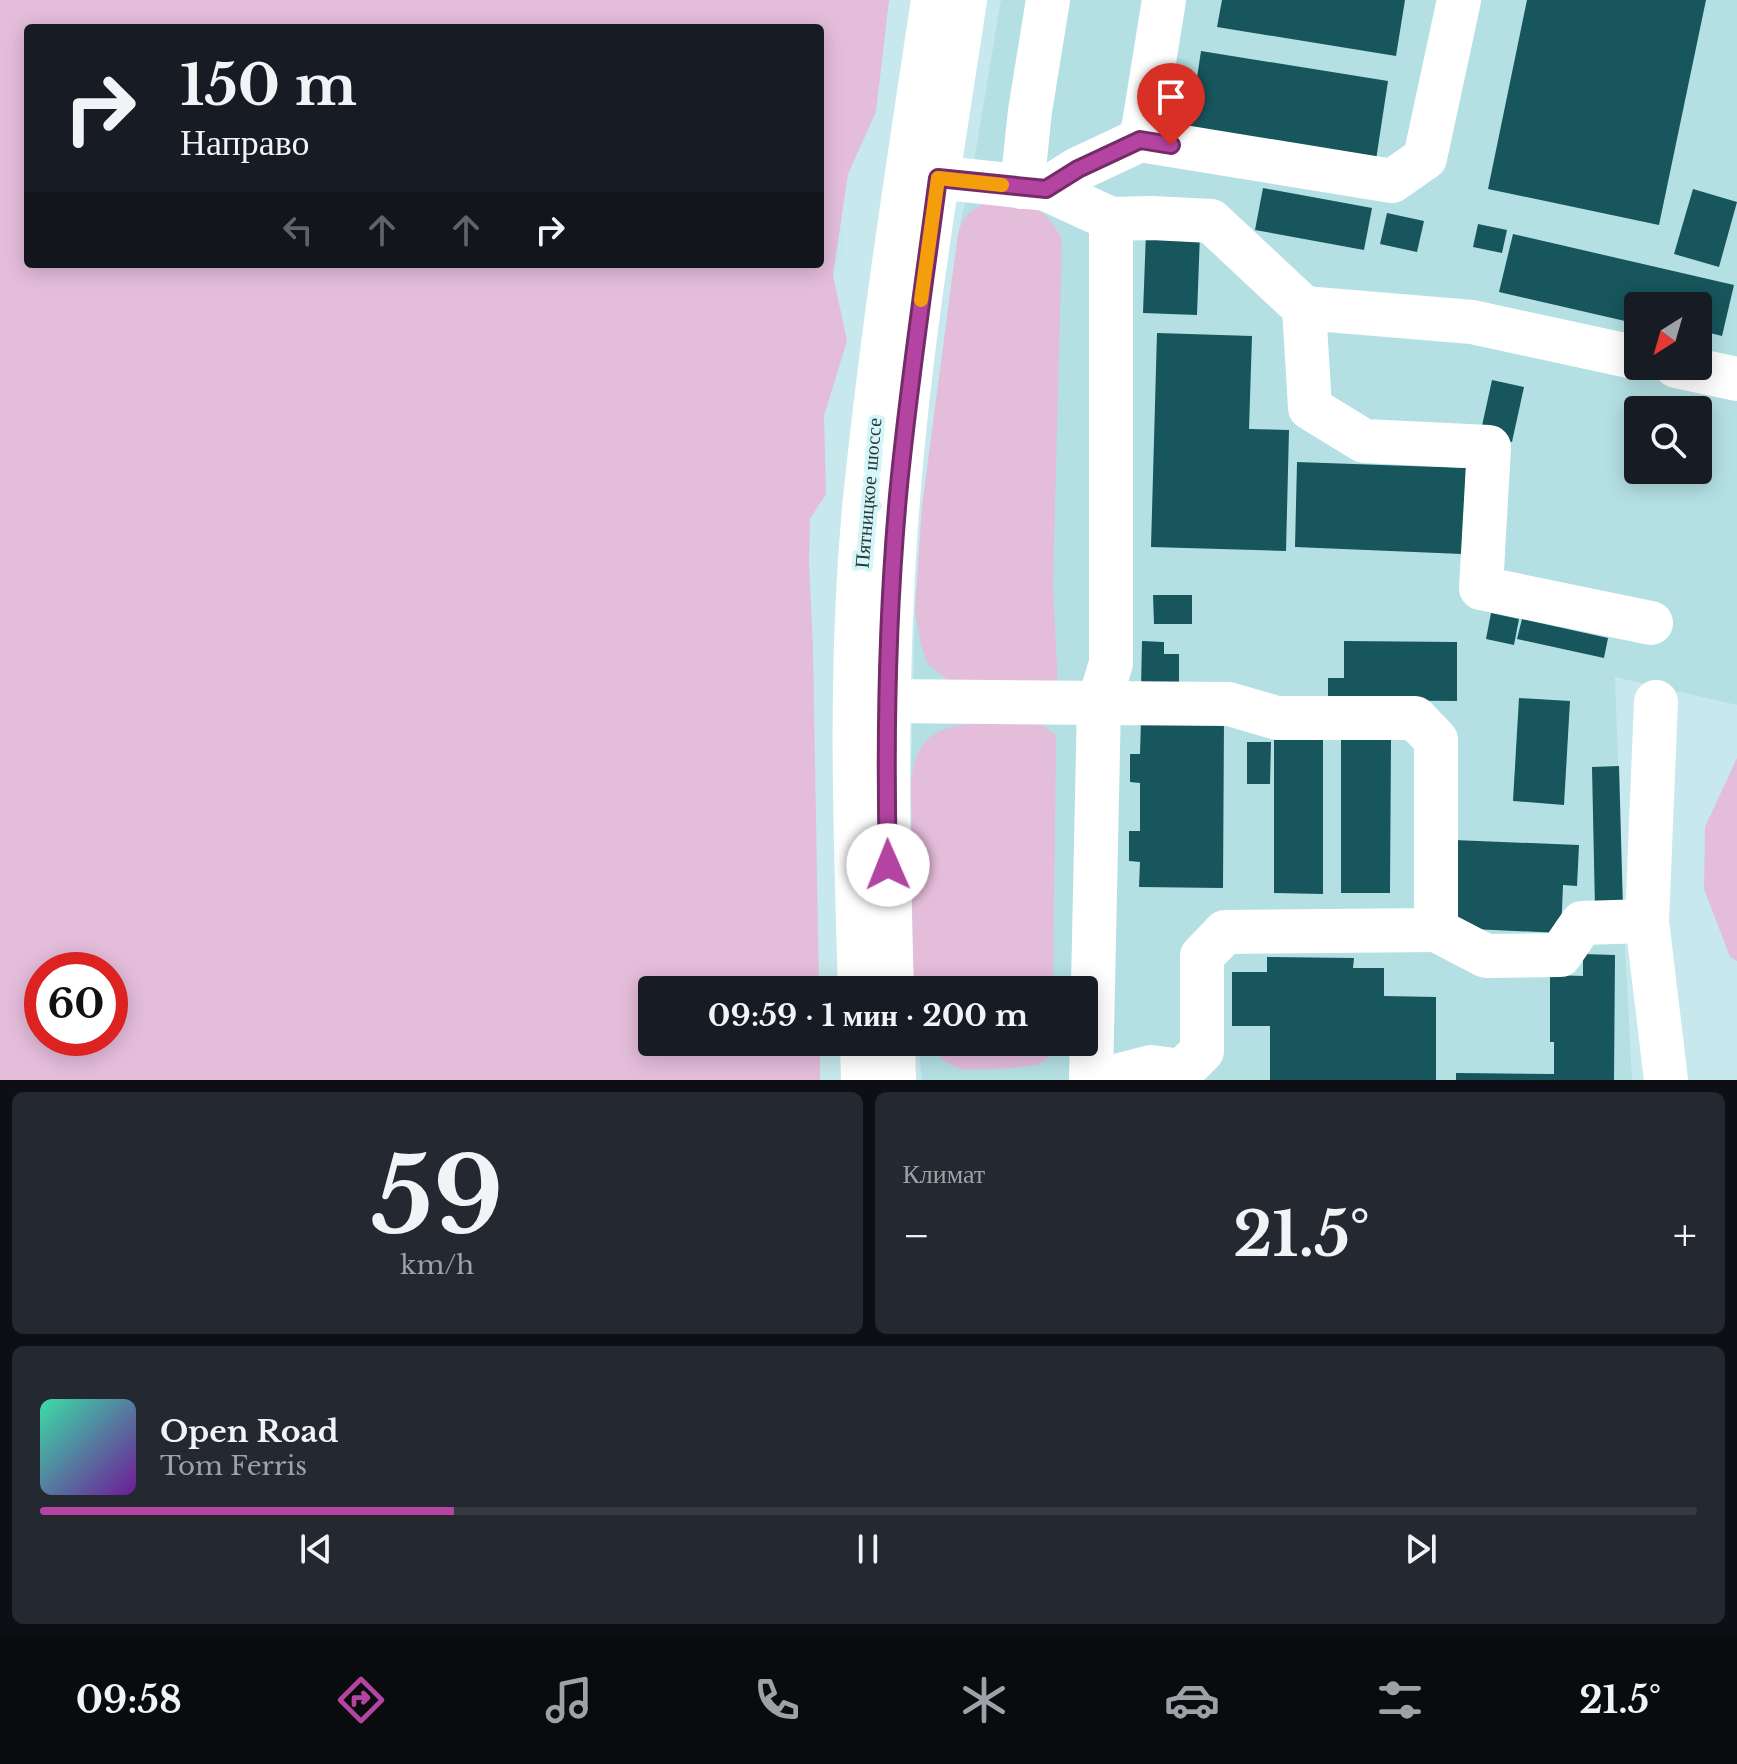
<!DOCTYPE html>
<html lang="ru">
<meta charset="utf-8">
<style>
body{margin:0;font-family:"Libre Baskerville",serif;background:#242831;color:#f1f3f6;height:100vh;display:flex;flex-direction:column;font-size:30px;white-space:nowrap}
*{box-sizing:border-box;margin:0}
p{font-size:26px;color:#9ea1a6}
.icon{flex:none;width:44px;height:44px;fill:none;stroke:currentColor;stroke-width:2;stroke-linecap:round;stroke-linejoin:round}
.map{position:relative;height:1080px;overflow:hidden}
.sheet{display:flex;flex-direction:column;gap:12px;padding:12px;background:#0d0f14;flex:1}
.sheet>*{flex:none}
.banner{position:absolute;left:24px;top:24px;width:800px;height:244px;border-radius:8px;box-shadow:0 4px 20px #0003;background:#171b24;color:#f1f3f6;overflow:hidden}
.needle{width:52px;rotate:217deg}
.buttons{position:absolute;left:1624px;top:292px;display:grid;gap:16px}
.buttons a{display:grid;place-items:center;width:88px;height:88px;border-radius:8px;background:#171b24;box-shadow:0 4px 20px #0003;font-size:40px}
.speed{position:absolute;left:24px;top:952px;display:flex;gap:16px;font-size:40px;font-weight:700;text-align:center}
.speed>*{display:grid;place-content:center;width:104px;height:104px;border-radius:50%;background:#171b24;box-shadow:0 4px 20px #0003;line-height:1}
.speed .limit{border:12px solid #d22;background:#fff;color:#111}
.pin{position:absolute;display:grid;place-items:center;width:68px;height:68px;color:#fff;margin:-82px -34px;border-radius:50% 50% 50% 0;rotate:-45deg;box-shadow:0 0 8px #0007}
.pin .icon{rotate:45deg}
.me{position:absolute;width:88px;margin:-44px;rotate:359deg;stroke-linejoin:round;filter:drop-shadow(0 0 6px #0008)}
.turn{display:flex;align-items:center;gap:28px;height:168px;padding:0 24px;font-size:36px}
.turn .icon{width:104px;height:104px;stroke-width:2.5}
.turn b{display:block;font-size:56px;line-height:68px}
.lanes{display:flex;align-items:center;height:76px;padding:0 24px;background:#0003;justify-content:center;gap:40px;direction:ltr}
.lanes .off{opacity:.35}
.big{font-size:60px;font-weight:800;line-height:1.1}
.sheet .tile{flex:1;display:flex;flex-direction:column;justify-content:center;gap:12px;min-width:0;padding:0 28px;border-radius:12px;background:#242831}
.sheet .dial{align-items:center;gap:0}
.dial b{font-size:104px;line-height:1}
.song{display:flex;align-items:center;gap:24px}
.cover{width:96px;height:96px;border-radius:12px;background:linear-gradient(135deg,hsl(160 70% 55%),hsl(280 70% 35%))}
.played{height:8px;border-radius:4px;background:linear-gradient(90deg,#b344a1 25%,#363941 25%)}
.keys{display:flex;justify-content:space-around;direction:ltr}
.heat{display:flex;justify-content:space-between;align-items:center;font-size:44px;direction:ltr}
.sheet .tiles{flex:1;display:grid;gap:12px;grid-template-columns:1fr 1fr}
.tile:last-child{grid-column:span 2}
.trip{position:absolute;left:638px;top:976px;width:460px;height:80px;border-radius:8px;background:#171b24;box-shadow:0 4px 20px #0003;font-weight:800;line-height:80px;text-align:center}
.tab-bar{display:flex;height:128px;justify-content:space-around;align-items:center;background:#090b0e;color:#9ea1a6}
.tab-bar .icon{width:56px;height:56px}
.tab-bar .selected{color:#b344a1}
.tab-bar b{font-size:36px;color:#f1f3f6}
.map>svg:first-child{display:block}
.built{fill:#b4e0e4;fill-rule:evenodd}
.green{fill:#e4bddb;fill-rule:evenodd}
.building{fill:#16565c}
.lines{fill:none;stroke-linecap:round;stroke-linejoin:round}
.minor{stroke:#fff;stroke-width:44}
.major{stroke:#fff;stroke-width:44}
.route-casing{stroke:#742c69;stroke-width:20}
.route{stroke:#b344a1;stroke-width:14}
.slow{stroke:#f59e0b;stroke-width:14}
.labels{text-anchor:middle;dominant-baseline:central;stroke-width:8;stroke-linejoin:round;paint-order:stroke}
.street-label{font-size:20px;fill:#2a3839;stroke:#d4f6f9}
</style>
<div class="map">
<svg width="1737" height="1080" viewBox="0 0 1737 1080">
<rect width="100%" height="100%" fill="#c7e8ec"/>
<path class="built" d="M 1001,0 L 1737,0 L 1737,705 L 1615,677 L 1623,909 L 1632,1080 L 922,1080 L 918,1042 L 1084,1042 L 1084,990 L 913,990 L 911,782 L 915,611 L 922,507 L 958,234 L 973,168 ZM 1638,306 L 1698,306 L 1698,366 L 1638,366 ZM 1638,410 L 1698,410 L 1698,470 L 1638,470 Z"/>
<g class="green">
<path d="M 0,0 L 889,0 L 876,112 L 848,174 L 833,275 L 847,341 L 824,416 L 826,494 L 810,519 L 809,562 L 813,648 L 819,990 L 652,990 L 652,1042 L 820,1042 L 820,1080 L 0,1080 ZM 820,28 L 820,264 L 28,264 L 28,28 ZM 110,970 L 110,1038 L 42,1038 L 42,970 Z"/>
<path d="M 992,202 C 1027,206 1046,203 1062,240 L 1053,585 L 1058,687 L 951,683 L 927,663 L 921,645 L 915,611 L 922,507 L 958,234 C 965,214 972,207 992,202 Z"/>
<path d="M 1038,722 L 1055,734 L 1056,744 L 1053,990 L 913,990 L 911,782 C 917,731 941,725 987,723 C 1004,723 1021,722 1038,722 Z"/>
<path d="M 1737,758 L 1737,961 L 1730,957 L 1704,889 L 1705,827 Z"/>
<path d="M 928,1042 L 1052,1042 C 1052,1049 1051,1056 1046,1060 C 1035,1070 982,1069 966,1070 C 949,1067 938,1057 928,1042 Z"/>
</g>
<g class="building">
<path d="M 1222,0 L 1405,0 L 1396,56 L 1217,27 Z"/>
<path d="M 1527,0 L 1706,0 L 1659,225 L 1488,189 Z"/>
<path d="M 1201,51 L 1388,81 L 1376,160 L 1189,131 Z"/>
<path d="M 1263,188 L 1372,208 L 1364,250 L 1255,230 Z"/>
<path d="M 1693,189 L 1737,202 L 1719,267 L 1674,254 Z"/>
<path d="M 1387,213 L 1424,221 L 1417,252 L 1380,244 Z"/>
<path d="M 1478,224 L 1507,230 L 1502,253 L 1473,247 Z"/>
<path d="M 1146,232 L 1200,234 L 1197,315 L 1143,313 Z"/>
<path d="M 1513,234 L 1734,285 L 1722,336 L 1698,330 L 1698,306 L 1638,306 L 1638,324 L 1499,292 Z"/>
<path d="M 1157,333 L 1252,336 L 1249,429 L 1289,430 L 1286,551 L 1151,547 Z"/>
<path d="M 1492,380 L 1524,387 L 1512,442 L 1480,435 Z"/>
<path d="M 1297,462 L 1466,468 L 1462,554 L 1295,547 Z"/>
<path d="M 1153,595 L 1192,595 L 1192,624 L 1154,624 Z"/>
<path d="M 1491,613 L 1519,619 L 1514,645 L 1486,639 Z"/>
<path d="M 1522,619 L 1608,638 L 1604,658 L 1517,639 Z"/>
<path d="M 1142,641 L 1164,642 L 1164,654 L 1179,654 L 1179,685 L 1141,690 Z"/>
<path d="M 1344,641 L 1457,642 L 1457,701 L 1328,700 L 1328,678 L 1344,678 Z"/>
<path d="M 1519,698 L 1570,701 L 1564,805 L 1513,801 Z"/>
<path d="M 1141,720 L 1224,720 L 1223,888 L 1139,887 L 1140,862 L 1129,861 L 1129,831 L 1140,831 L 1140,783 L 1130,782 L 1130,754 L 1140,754 Z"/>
<path d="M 1274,739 L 1323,740 L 1323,894 L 1274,893 Z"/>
<path d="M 1341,739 L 1391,739 L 1390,893 L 1341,893 Z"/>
<path d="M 1247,742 L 1271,742 L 1270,784 L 1247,784 Z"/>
<path d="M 1619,766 L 1623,909 L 1595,909 L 1592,767 Z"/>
<path d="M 1454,840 L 1579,845 L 1577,886 L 1563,885 L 1561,933 L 1450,928 Z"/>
<path d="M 1583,954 L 1615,955 L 1614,1080 L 1456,1080 L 1456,1073 L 1554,1074 L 1554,1042 L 1550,1042 L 1550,975 L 1583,976 Z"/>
<path d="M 1267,957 L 1354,958 L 1353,968 L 1384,968 L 1384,996 L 1436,997 L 1436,1080 L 1270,1080 L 1270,1026 L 1232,1026 L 1232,972 L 1267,972 Z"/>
</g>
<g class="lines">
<g class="minor">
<path d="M 1140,140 L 1392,181 L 1425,158 L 1459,0"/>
<path d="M 907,174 L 1046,189 L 1111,219 L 1111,663 L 1099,703 L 1091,1080"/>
<path d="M 1022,187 L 1030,111 L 1048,0"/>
<path d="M 1046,189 L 1078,169 L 1140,140 L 1144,124 L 1164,0"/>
<path d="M 1111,219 L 1152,218 L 1211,221 L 1304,308 L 1310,408 L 1364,441 L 1489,447 L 1481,588 L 1651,623"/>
<path d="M 1304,308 L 1472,322 L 1638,358"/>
<path d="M 1676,366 L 1737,379"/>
<path d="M 888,701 L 1229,704 L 1277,718 L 1415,718 L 1436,740 L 1436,930 L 1225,932 L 1202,956 L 1202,1051 L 1182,1071 L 1151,1067 L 1100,1080"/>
<path d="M 1656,702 L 1647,921 L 1666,1080"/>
<path d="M 1436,930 L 1486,956 L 1560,955 L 1582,923 L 1647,921"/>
</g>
<g class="major">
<path d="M 860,990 C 855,827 849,662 865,499 C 882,332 908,166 933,0"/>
<path d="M 892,990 C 887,826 885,663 898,499 C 911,332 940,166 965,0"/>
<path d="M 862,1042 L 863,1080"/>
<path d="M 893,1042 L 894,1080"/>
</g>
</g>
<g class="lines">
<g class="route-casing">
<path id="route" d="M 888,865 C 885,743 887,618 898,496 C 908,389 924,284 938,178 L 1046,189 L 1078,169 L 1140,140 L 1171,145"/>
</g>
<use href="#route" class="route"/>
<path class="slow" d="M 921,300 L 938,178 L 1002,185"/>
</g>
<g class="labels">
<g class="street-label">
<text transform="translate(868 493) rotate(-85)">Пятницкое шоссе</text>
</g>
</g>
</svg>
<div class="buttons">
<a><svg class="needle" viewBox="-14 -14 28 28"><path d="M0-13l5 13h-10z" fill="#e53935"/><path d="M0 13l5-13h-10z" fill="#9ea1a6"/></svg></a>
<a><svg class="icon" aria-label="search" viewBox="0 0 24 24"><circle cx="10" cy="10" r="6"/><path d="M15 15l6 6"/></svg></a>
</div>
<div class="speed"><div class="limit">60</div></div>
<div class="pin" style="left:1171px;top:145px;background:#d93025"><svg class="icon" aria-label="arrive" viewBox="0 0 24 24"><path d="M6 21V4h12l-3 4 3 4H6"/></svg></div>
<svg class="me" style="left:888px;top:865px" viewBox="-20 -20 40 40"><circle r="19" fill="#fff"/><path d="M0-13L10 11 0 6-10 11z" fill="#b344a1"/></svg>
<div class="trip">09:59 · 1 мин · 200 m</div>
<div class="banner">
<div class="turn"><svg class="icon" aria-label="right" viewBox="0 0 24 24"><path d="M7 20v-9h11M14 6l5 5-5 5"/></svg><div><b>150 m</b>Направо</div></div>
<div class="lanes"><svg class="icon off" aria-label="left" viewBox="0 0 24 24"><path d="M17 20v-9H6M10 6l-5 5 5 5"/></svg><svg class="icon off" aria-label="ahead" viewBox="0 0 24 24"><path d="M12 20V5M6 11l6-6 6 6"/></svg><svg class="icon off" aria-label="ahead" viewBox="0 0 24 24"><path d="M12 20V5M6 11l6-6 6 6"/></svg><svg class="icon" aria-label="right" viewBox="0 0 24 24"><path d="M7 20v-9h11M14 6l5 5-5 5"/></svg></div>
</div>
</div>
<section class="sheet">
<div class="tiles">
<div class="tile dial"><b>59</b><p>km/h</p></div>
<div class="tile"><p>Климат</p>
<div class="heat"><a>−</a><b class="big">21.5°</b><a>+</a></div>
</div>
<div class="tile">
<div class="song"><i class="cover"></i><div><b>Open Road</b><p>Tom Ferris</p></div></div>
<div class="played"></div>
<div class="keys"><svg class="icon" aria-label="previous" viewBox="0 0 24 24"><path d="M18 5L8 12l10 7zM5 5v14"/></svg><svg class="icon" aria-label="pause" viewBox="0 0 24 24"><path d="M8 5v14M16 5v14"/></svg><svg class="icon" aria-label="next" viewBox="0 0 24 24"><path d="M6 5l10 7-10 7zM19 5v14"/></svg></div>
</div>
</div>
</section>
<nav class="tab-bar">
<b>09:58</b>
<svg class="icon selected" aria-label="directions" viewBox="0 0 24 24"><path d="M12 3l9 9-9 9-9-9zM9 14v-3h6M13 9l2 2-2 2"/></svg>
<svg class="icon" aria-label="music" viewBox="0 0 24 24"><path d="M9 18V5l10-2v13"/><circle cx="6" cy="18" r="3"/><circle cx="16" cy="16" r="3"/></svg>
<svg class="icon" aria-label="phone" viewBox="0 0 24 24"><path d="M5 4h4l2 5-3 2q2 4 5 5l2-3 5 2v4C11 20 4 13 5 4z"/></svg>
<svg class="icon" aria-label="climate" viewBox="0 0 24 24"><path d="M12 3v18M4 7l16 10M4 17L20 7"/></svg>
<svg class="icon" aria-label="car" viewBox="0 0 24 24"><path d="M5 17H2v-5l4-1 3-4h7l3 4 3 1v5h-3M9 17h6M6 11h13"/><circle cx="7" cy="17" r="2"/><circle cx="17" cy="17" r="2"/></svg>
<svg class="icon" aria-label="filters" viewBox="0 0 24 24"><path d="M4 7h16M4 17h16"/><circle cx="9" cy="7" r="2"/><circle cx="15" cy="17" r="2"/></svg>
<b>21.5°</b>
</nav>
